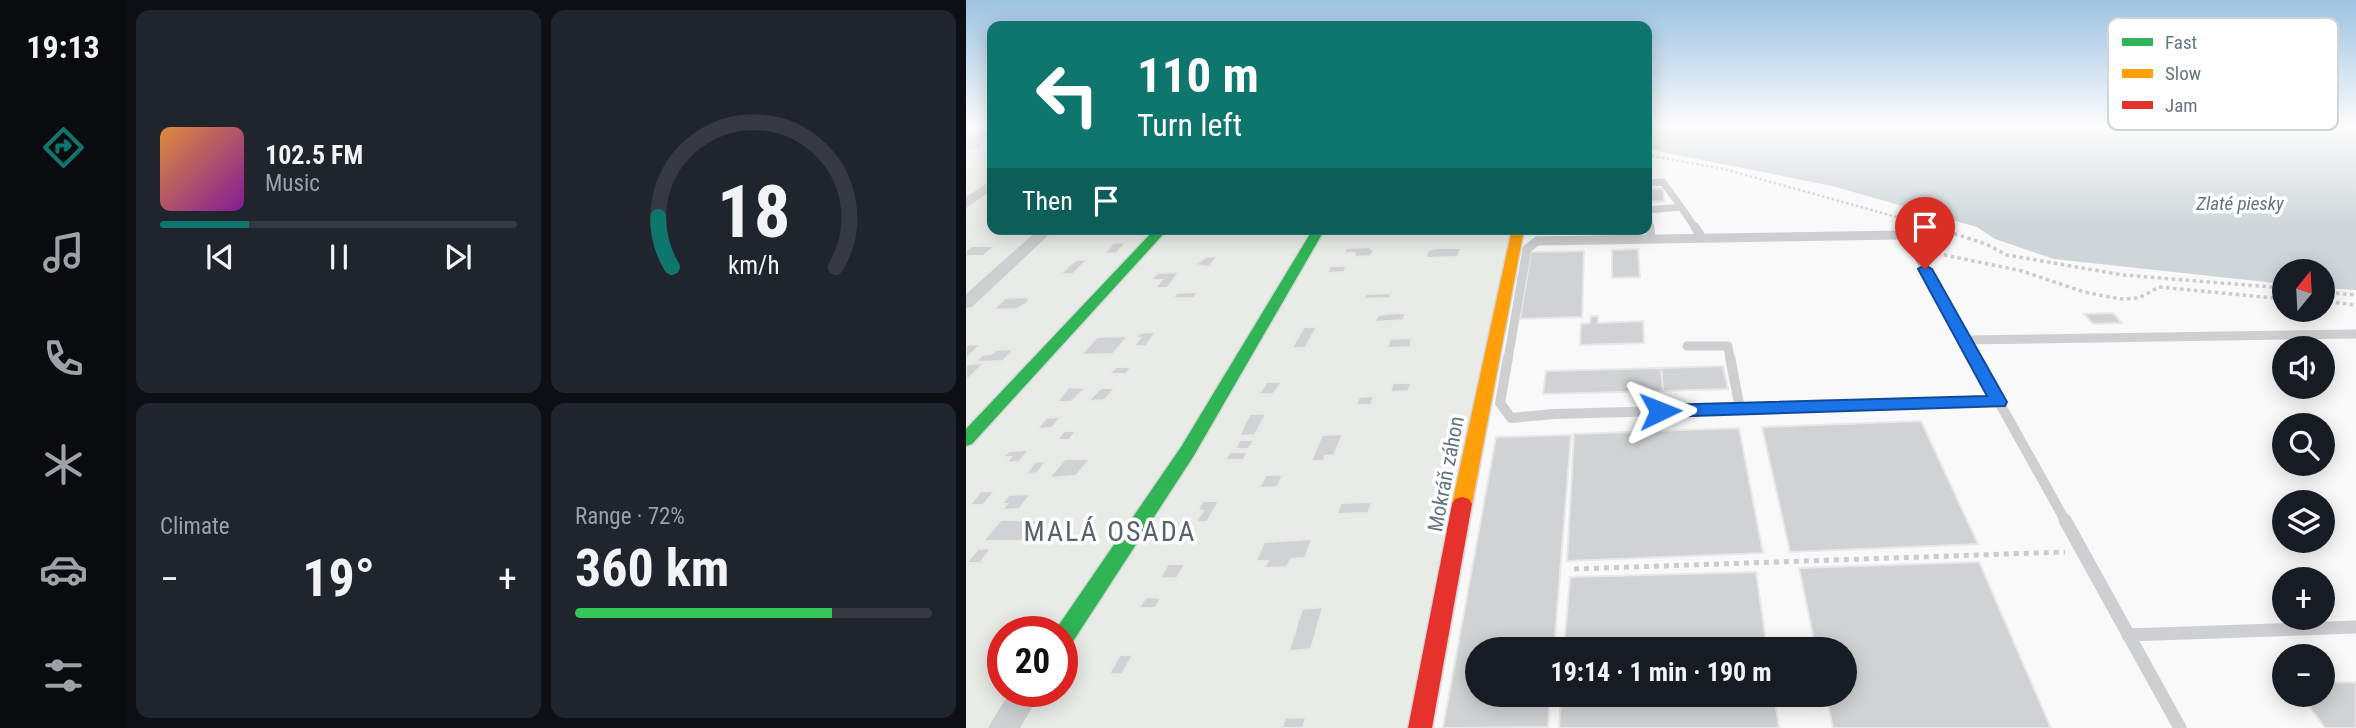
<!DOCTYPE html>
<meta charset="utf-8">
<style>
body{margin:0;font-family:"Roboto Condensed",sans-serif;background:#20242c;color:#f1f3f6;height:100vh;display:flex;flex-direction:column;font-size:26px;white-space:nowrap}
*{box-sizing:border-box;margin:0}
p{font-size:23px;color:#9ea1a6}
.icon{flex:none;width:38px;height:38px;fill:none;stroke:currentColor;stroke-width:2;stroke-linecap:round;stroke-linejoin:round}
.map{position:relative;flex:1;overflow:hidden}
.details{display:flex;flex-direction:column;gap:10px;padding:10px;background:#0d0f14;width:840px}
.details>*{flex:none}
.top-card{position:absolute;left:21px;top:21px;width:665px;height:214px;border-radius:14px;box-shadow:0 4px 18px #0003;background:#0f766e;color:#fff;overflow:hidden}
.needle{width:46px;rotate:18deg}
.fabs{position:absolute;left:1306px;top:259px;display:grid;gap:14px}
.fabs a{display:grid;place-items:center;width:63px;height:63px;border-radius:50%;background:#171b24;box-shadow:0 4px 18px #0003;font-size:35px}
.speed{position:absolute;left:21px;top:616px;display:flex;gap:14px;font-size:35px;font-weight:700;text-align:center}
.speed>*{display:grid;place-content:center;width:91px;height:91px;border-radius:50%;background:#171b24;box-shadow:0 4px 18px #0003;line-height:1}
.speed .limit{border:10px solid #d22;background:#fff;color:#111}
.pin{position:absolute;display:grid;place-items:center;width:60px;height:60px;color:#fff;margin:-72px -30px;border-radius:50% 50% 50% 0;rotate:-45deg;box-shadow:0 0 7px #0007}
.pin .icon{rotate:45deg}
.me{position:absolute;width:77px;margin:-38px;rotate:88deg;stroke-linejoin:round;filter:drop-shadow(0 0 5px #0008)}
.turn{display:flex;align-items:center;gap:24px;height:147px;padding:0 35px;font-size:32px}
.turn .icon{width:91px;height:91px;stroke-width:2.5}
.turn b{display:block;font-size:49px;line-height:60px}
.then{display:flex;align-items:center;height:66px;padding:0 35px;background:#0003;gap:14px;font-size:26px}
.big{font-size:52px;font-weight:700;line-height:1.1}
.details .card{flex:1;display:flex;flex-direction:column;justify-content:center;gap:10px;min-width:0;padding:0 24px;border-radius:14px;background:#20242c}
.details .dial{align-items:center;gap:0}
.dial svg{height:182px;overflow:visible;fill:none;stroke:#363941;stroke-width:7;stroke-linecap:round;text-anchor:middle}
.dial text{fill:#f1f3f6;stroke:none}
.song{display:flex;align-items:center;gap:21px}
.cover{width:84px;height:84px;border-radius:10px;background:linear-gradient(135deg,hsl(30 70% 55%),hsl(290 70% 35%))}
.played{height:7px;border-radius:4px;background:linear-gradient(90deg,#0f766e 25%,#363941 25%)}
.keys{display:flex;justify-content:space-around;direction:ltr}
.heat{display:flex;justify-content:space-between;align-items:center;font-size:38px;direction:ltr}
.charge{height:10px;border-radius:5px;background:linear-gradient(90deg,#34c759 72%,#363941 0)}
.details .tiles{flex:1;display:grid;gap:10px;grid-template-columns:repeat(2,1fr)}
.trip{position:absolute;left:499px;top:637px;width:392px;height:70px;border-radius:35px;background:#171b24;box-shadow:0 4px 18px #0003;font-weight:700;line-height:70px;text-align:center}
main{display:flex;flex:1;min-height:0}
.tab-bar{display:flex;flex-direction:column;width:126px;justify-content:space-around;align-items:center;background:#090b0e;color:#9ea1a6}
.tab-bar .icon{width:49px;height:49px}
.tab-bar .active{color:#0f766e}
.tab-bar b{font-size:32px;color:#f1f3f6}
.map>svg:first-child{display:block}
.green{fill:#e8ebe6;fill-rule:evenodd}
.water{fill:#ced6d9}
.building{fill:#d0d2d3;stroke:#e8e8e8;stroke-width:2}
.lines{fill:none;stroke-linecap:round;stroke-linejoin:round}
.fast-casing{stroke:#d5d6d7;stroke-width:3}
.slow-casing{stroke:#d5d6d7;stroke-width:3}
.jam-casing{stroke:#d5d6d7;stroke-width:3}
.path-far2{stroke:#cbcccd;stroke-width:2.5;stroke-dasharray:2.5 2.5;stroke-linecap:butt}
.path-far1{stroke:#cbcccd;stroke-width:3.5;stroke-dasharray:3.5 3.5;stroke-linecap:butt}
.path{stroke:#cbcccd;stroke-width:5;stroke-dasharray:5 5;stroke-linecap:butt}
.lane-far3{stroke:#cecfd0;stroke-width:7}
.lane-far2{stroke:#cecfd0;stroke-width:9}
.lane-far1{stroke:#cecfd0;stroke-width:10}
.lane{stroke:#cecfd0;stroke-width:13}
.street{fill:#cecfd0;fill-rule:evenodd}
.fast{fill:#30b455;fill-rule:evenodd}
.slow{fill:#ff9f0a;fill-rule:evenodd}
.jam{fill:#e5322d;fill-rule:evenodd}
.route{fill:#1a73e8;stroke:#114b97;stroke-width:2}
.labels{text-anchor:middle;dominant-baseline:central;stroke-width:7;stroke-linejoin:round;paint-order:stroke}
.far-water-label{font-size:19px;font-style:italic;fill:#60757c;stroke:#fff}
.street-label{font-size:21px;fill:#657683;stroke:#fff}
.near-neighbourhood-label{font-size:28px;letter-spacing:2px;fill:#57646e;stroke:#fff}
.key{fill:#fff;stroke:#d1d6da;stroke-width:2}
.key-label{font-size:19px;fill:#657683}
</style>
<main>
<nav class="tab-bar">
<b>19:13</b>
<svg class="icon active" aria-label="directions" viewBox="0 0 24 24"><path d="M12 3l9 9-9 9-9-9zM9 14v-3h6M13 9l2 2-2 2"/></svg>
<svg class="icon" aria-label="music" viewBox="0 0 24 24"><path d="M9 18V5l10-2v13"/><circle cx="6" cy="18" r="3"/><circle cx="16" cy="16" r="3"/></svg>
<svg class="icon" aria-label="phone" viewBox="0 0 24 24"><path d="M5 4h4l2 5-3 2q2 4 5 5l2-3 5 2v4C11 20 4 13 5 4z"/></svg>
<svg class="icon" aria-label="climate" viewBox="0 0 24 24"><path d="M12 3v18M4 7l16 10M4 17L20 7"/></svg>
<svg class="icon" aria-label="car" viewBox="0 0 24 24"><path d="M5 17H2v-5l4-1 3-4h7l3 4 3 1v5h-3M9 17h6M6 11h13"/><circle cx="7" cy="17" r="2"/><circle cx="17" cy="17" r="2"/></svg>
<svg class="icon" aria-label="filters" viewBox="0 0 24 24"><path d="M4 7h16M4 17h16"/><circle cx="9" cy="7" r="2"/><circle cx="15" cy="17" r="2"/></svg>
</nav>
<section class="details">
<div class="tiles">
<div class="card">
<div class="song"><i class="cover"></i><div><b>102.5 FM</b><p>Music</p></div></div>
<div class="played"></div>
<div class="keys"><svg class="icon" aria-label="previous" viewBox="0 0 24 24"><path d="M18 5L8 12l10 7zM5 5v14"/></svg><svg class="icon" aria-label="pause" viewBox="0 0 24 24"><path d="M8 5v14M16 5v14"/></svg><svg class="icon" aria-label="next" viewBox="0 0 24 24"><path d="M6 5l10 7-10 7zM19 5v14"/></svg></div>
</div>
<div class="card dial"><svg viewBox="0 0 100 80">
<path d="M14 69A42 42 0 1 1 86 69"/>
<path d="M14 69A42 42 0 0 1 8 47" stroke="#0f766e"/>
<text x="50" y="56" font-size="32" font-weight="700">18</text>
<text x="50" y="72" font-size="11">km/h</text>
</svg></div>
<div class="card"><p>Climate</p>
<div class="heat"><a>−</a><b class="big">19°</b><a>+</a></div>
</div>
<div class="card"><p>Range · 72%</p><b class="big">360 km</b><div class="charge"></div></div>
</div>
</section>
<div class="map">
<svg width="1390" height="728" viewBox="0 0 1390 728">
<rect width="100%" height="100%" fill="#f9f9f9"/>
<path class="green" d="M 0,126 L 26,126 L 26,229 L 558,229 L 468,728 L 0,728 ZM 37,632 L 96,632 L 96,691 L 37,691 Z"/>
<path class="water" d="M 681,126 L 1390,126 L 1390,290 L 1356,288 L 1356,271 L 1318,271 L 1318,284 L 1088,259 L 1029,239 L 1011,227 L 866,186 L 681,149 Z"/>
<g class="building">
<path d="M 19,142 L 15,146 L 19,146 L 13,150 L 0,150 L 1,142 Z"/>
<path d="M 681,189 L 697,189 L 698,201 L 681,202 Z"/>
<path d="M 160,242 L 151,253 L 138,254 L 147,243 Z"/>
<path d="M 6,246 L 29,246 L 17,256 L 0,256 L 0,251 Z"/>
<path d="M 406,247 L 405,249 L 408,249 L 405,256 L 388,257 L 389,253 L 378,253 L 380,248 Z"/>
<path d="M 471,248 L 495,248 L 492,257 L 460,258 L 462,250 Z"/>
<path d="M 672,249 L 674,277 L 646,278 L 646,250 Z"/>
<path d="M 618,251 L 616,317 L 554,319 L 565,252 Z"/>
<path d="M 252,256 L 243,267 L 229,265 L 240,257 Z"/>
<path d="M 122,259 L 107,274 L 94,274 L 110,260 Z"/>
<path d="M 364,266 L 381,266 L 378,272 L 361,273 Z"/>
<path d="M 213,272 L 201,288 L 189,288 L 196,280 L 185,280 L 191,273 Z"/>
<path d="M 232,292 L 228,298 L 207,298 L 211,293 Z"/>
<path d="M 425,293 L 424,298 L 398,299 L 400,294 Z"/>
<path d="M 63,297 L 62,302 L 51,309 L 27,310 L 39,298 Z"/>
<path d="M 429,313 L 440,313 L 437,320 L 408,322 L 412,315 Z"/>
<path d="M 1147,313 L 1156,323 L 1127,324 L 1118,314 Z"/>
<path d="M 625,316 L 632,316 L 632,323 L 677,321 L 678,343 L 614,345 L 615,324 L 624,323 Z"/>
<path d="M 338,327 L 351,327 L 339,348 L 326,348 Z"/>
<path d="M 190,332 L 180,346 L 168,346 L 174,338 L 169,339 L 174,333 Z"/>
<path d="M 162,336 L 147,354 L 115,355 L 131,337 Z"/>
<path d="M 446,338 L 444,347 L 421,348 L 424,339 Z"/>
<path d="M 15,344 L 0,359 L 0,345 Z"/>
<path d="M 48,349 L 37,361 L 9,362 L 16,355 L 25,354 L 30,350 Z"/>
<path d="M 18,363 L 3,378 L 0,378 L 0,366 L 3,364 Z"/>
<path d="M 757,366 L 762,389 L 697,391 L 695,368 Z"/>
<path d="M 150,367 L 165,367 L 160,374 L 143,374 Z"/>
<path d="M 695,368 L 697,391 L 577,394 L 580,371 Z"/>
<path d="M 301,382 L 316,382 L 307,394 L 293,394 Z"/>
<path d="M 427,383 L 445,383 L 442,391 L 424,392 Z"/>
<path d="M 103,387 L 120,388 L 105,402 L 91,402 Z"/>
<path d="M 135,388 L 149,388 L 139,400 L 122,401 Z"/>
<path d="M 408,396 L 405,405 L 390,405 L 393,397 Z"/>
<path d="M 284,414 L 300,414 L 289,435 L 273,436 Z"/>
<path d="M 95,417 L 86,428 L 71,429 L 80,418 Z"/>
<path d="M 955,421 L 1012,544 L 824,552 L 796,427 Z"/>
<path d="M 773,428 L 797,553 L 601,561 L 608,434 Z"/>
<path d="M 98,431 L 110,431 L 103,440 L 91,440 Z"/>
<path d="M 377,434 L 368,455 L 359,456 L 357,461 L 345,461 L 356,435 Z"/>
<path d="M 605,435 L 588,649 L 511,649 L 511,695 L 584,695 L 582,727 L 477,728 L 530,437 Z"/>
<path d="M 274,440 L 288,440 L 283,449 L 269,449 Z"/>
<path d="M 63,450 L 53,462 L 40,463 L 45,457 L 37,457 L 43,451 Z"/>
<path d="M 264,452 L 282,452 L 277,460 L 259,460 Z"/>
<path d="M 99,459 L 124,459 L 110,476 L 83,478 Z"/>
<path d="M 80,461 L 71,473 L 60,474 L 69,462 Z"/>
<path d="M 300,475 L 317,475 L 311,487 L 293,488 Z"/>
<path d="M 15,491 L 29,491 L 17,505 L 4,505 Z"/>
<path d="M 65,494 L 53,509 L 36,510 L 41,504 L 36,504 L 43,495 Z"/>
<path d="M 237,501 L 253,501 L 241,522 L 230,522 L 237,511 L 232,510 Z"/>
<path d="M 406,502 L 402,513 L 371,514 L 375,503 Z"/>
<path d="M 35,520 L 73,520 L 56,541 L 17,541 Z"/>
<path d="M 346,539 L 339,558 L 325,559 L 321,567 L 298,568 L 302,561 L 290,561 L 298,542 Z"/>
<path d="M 25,548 L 14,563 L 0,563 L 12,549 Z"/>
<path d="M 1013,562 L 1085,728 L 867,728 L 860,695 L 878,695 L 878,649 L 850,649 L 833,568 Z"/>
<path d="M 202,564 L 219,564 L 211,578 L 194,578 Z"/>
<path d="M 790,572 L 801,649 L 598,649 L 604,577 Z"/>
<path d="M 180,597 L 195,598 L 189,608 L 173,608 Z"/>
<path d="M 357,607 L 345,649 L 323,651 L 336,609 Z"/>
<path d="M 154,655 L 167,655 L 156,674 L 143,674 Z"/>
<path d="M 1390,682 L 1390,728 L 1359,728 L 1335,695 L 1356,695 L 1356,683 Z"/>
<path d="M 595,695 L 808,695 L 813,728 L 593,728 Z"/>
<path d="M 340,717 L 337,728 L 316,728 L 319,718 Z"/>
</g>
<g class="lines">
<g class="fast-casing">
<g id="fast">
<path d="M 189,229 L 202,229 L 6,444 L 0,446 L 0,429 Z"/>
<path d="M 347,229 L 359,229 L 227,457 L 104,646 L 96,649 L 96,632 L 88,632 L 215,447 Z"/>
</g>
</g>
<g class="slow-casing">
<path id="slow" d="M 546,229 L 558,229 L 506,504 L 503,509 L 496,511 L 489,509 L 486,504 Z"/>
</g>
<g class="jam-casing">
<path id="jam" d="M 496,497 L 503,499 L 506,504 L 466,728 L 442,728 L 486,504 L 489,499 Z"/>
</g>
<path class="path-far2" d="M 681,155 L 758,169 L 974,229"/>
<g class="path-far1">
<path d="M 968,227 L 1020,244 L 1041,255 L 1157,275 L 1318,288"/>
<path d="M 964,252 L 1056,271 L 1118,292 L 1154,299 L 1173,298 L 1193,287 L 1318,299"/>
<path d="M 1356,292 L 1390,295"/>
<path d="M 1356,301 L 1390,305"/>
</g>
<path class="path" d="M 608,569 L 1099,552"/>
<g class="lane-far3">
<path d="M 681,183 L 697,182 L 715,207 L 682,210 L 684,229"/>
<path d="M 715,207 L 730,229"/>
</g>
<g class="lane-far2">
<path d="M 684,227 L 685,239"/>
<path d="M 729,227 L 736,238"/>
<path d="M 999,340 L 1390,334"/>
<path d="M 721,346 L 762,346 L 764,359"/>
<path d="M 542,359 L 561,249 L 571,241 L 935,235 L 948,249 L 1009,359"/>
</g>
<g class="lane-far1">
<path d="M 542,357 L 534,403 L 545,418 L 588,414 L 1033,402"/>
<path d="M 764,357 L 774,409"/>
<path d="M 1008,357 L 1033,402"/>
<path d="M 1033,402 L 1100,522"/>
</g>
<g class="lane">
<path d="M 1099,520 L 1214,728"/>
<path d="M 1162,635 L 1390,627"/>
</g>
<g class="street">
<path d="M 26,131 L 26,139 L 0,144 L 0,136 Z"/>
<path d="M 26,180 L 26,190 L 0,208 L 0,197 Z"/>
<path d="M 73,229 L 89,229 L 6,307 L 0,308 L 0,294 Z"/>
<path d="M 44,691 L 76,691 L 54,728 L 22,728 Z"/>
</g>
<use href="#fast" class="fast"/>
<use href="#slow" class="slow"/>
<use href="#jam" class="jam"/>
</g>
<linearGradient id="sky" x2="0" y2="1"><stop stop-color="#9dc2e2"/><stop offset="0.55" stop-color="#fcfcfc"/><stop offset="1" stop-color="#fcfcfc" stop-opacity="0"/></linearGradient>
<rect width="1390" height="228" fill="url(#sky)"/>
<path class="route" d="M 959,265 L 966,269 L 1041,402 L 1039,406 L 694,417 L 686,411 L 694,405 L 1021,396 L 952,269 Z"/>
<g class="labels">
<g class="far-water-label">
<text x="1274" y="203">Zlaté piesky</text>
</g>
<g class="street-label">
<text transform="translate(480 474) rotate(-79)">Mokráň záhon</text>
</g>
<g class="near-neighbourhood-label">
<text x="144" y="531">MALÁ OSADA</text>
</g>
</g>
<rect x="1142" y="18" width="230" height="112" rx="10" class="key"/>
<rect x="1156" y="38" width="31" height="8" fill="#30b455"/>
<rect x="1156" y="69" width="31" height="9" fill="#ff9f0a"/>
<rect x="1156" y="101" width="31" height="8" fill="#e5322d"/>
<g class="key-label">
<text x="1199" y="49">Fast</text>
<text x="1199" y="80">Slow</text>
<text x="1199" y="112">Jam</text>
</g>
</svg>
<div class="fabs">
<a><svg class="needle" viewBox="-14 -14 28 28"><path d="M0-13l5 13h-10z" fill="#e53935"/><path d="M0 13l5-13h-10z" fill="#9ea1a6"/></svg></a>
<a><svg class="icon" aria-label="sound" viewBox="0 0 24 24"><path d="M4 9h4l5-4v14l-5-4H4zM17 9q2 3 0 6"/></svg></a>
<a><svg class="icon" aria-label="search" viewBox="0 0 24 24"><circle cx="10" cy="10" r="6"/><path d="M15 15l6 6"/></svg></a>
<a><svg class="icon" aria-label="layers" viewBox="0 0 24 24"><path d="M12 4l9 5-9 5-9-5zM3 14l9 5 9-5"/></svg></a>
<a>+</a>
<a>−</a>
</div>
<div class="speed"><div class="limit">20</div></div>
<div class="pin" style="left:959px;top:269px;background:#d93025"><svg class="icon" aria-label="arrive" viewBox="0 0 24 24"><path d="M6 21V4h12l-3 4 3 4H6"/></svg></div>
<svg class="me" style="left:694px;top:411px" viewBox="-20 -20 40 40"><path d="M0-17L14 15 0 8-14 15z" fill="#1a73e8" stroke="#fff" stroke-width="4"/></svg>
<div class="trip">19:14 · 1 min · 190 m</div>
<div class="top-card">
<div class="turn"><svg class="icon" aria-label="left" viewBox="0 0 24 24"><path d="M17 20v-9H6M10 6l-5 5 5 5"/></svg><div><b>110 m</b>Turn left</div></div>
<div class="then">Then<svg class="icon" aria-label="arrive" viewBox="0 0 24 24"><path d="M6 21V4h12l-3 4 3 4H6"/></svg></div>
</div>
</div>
</main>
